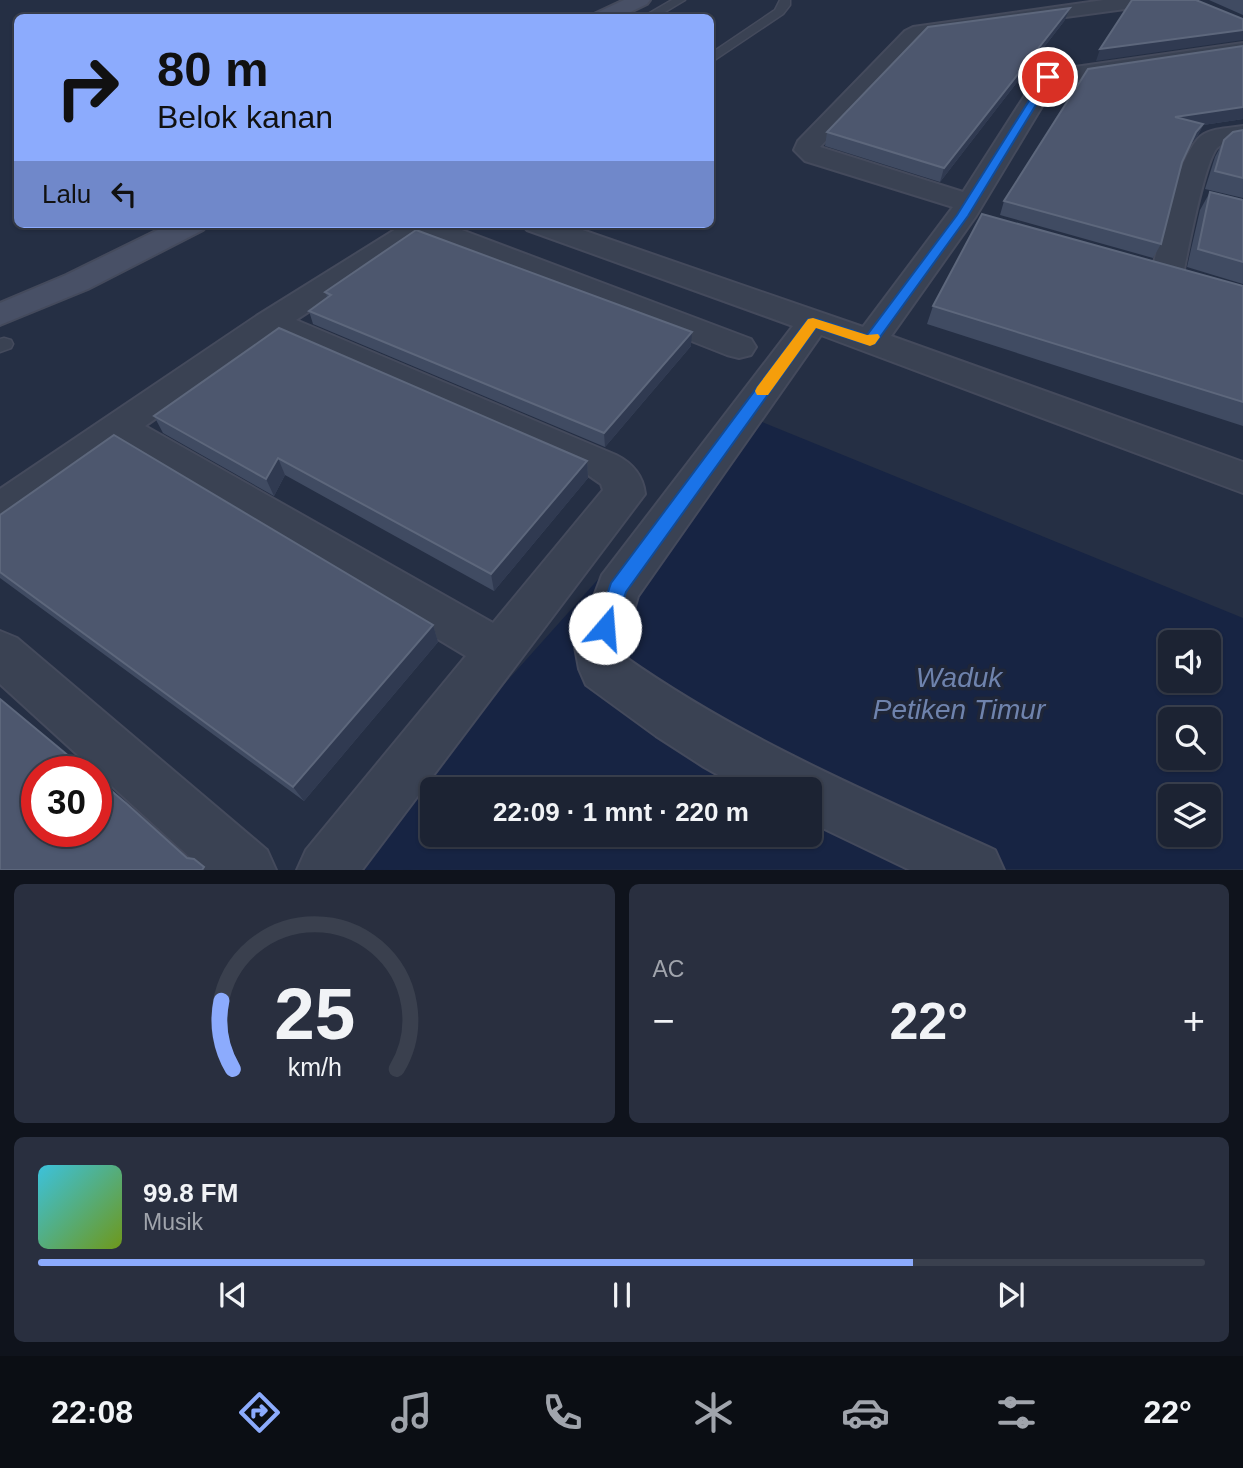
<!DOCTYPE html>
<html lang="id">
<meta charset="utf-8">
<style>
body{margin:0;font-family:Helvetica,sans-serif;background:#292f3f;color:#f1f3f6;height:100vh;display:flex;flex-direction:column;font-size:26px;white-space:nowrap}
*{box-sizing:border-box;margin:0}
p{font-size:23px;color:#a0a4ac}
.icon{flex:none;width:38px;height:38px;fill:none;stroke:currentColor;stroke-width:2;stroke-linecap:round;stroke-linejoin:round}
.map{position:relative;height:870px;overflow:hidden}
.details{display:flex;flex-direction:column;gap:14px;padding:14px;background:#0f131c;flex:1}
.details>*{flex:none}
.guide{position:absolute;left:14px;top:14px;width:700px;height:214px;border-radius:10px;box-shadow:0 2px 5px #0004,0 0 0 2px #3a404e;background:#8cabfd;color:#111;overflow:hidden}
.controls{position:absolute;left:1158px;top:630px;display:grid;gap:14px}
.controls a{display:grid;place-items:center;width:63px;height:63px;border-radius:10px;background:#1c2333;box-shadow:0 2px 5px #0004,0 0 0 2px #3a404e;font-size:35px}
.speed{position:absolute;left:21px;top:756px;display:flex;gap:14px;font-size:35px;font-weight:700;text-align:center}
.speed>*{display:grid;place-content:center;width:91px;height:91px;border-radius:50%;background:#1c2333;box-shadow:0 2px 5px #0004,0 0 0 2px #3a404e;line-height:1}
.speed .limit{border:10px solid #d22;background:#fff;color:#111}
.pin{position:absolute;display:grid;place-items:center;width:60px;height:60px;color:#fff;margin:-30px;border:4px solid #fff;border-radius:50%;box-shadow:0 2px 7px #0007}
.me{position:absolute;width:77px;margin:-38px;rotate:18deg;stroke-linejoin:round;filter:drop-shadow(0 0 5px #0008)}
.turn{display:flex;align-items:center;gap:24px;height:147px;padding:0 28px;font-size:32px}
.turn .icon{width:91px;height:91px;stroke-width:2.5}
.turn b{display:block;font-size:49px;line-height:60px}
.then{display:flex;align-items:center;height:66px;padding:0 28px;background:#0003;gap:14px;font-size:26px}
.big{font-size:52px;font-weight:800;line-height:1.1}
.details .tile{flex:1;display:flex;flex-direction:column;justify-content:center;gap:10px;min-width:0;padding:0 24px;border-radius:10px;background:#292f3f}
.details .dial{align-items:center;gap:0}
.dial svg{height:182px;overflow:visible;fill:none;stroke:#3a404e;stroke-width:7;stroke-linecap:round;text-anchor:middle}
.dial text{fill:#f1f3f6;stroke:none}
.song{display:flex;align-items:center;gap:21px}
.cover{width:84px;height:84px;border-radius:10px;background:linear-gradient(135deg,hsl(190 70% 55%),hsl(80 70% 35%))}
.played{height:7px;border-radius:4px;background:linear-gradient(90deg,#8cabfd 75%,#3a404e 75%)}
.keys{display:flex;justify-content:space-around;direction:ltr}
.heat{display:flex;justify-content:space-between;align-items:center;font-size:38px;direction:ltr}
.details .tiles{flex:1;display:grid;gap:14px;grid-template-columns:1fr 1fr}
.tile:last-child{grid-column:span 2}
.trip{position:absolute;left:420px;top:777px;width:402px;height:70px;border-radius:10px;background:#1c2333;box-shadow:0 2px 5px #0004,0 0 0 2px #3a404e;font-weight:800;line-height:70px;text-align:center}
.tabs{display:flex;height:112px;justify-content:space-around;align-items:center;background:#0b0e14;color:#a0a4ac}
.tabs .icon{width:49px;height:49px}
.tabs .active{color:#8cabfd}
.tabs b{font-size:32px;color:#f1f3f6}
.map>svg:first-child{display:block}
.water{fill:#172443;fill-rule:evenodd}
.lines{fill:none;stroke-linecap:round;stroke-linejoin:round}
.service-casing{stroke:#444a5c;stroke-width:3}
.minor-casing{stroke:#444a5c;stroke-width:4}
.secondary-casing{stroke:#444a5c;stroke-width:4}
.service{fill:#3a4253;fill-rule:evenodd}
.minor{fill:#3a4253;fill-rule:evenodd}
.secondary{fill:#485066;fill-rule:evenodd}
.wall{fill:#404b62}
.shaded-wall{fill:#303a51}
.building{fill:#4d576e;stroke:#5d677c;stroke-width:2}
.route{fill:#1a73e8;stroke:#114b97;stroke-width:2}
.slow{fill:#f59e0b}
.labels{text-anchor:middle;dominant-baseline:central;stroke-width:7;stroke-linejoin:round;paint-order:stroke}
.near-water-label{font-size:28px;font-style:italic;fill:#6f83ad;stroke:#1f2638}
</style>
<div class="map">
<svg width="1243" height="870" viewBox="0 0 1243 870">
<rect width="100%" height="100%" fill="#252f44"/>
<path class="water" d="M 745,415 L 1243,618 L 1243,869 L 338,870 ZM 1171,642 L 1209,642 L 1209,681 L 1171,681 ZM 1171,719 L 1209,719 L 1209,758 L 1171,758 ZM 432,789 L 810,789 L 810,835 L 432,835 ZM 1171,796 L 1209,796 L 1209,835 L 1171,835 Z"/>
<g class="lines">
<g class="service-casing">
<g id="service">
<path d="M 672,0 L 685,0 L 655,18 L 641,18 Z"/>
<path d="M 780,0 L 790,0 L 790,5 L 783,14 L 710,63 L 710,54 L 775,10 Z"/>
<path d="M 4,338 L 11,340 L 13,344 L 11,348 L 0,352 L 0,339 Z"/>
</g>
</g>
<g class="minor-casing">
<g id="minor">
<path d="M 1104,0 L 1157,0 L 1147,6 L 925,36 L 919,39 L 820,147 L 963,192 L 1040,72 L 1243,43 L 1243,55 L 1056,83 L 976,216 L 891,336 L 1243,462 L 1243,493 L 821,335 L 638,596 L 623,647 L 625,657 C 740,738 867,792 995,850 L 1004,870 L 910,870 L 810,822 L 810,789 L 743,789 L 704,767 L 656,736 L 586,685 L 579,669 L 575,647 L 602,575 L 793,326 L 527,230 L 522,224 L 565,224 L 863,327 L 953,207 L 805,161 L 794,150 L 798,141 L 905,31 L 913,27 Z"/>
<path d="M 1243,126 L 1243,142 C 1235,143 1223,142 1217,148 C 1204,163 1188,251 1183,274 L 1178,281 L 1167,283 L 1156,281 L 1151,274 C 1159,244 1178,154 1201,136 C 1212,128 1230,128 1243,126 Z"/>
<path d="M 404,224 L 446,224 L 751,339 L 756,347 L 751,355 L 739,358 L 727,355 L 425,236 L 296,320 L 616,455 C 632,463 643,475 645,494 L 362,870 L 297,870 L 306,850 L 466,656 L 117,446 L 15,523 L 0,527 L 0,489 L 258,315 ZM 273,336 L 588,475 L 601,484 L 603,490 L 493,623 L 145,426 Z"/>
<path d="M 0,631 L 17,638 L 267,850 L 276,870 L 204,870 L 0,684 Z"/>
</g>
</g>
<g class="secondary-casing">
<g id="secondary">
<path d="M 624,0 L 650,0 L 647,4 L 618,18 L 591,18 L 594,14 Z"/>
<path d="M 170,224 L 208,224 L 203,230 L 88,289 L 0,325 L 0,303 L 66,275 Z"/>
</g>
</g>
<use href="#service" class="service"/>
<use href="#minor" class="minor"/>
<use href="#secondary" class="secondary"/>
</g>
<g class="wall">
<path d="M 1209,0 L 1243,0 L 1243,15 Z"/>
<path d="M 1065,20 L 940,182 L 825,146 L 827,132 Z"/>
<path d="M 1243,46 L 1243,119 L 1203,125 L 1197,137 L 1191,143 L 1182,162 L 1161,244 L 1153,258 L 1000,215 L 1004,201 Z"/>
<path d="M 1243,130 L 1243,198 L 1205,189 L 1215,157 L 1224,140 Z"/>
<path d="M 1210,192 L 1243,200 L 1243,284 L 1187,267 L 1200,210 Z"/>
<path d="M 1243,286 L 1243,426 L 927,324 L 933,306 Z"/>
<path d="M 325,292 L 691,346 L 605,447 L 313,324 L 309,311 L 327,297 Z"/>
<path d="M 154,416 L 587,461 L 588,478 L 494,591 L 285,475 L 274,496 L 163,433 Z"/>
<path d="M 0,515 L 433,625 L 438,642 L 304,801 L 0,578 Z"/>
</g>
<g class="shaded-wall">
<path d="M 1070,8 L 1065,20 L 940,182 L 944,168 Z"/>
<path d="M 1243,30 L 1243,40 L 1096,61 L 1100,49 Z"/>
<path d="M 1243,107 L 1243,119 L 1203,125 L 1197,137 L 1190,145 L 1175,117 Z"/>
<path d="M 692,332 L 691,346 L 605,447 L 604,433 Z"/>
<path d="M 278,458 L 285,475 L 274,496 L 266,479 Z"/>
<path d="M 587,461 L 588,478 L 494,591 L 491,574 Z"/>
<path d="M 433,625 L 438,642 L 304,801 L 293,787 Z"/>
</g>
<g class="building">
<path d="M 1132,0 L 1196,0 L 1243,19 L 1243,30 L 1100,49 Z"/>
<path d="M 1070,8 L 944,168 L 827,132 L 928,27 Z"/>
<path d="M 1243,46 L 1243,107 L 1175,117 L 1203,124 L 1196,132 L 1182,162 L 1161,244 L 1004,201 L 1088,69 Z"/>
<path d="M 1243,130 L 1243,178 L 1215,171 L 1224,140 L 1233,132 Z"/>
<path d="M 1210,192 L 1243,200 L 1243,262 L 1198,249 Z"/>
<path d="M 982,214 L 1243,286 L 1243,402 L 933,306 Z"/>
<path d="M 416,230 L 692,332 L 604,433 L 309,311 L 331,295 L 325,292 Z"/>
<path d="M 279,328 L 587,461 L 491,574 L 278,458 L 266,479 L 154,416 Z"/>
<path d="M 114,435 L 433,625 L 293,787 L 0,572 L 0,515 Z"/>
<path d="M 0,699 L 88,772 L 37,772 L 37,831 L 96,831 L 96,778 L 127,804 L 187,858 L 194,859 L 204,867 L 202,870 L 0,870 Z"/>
</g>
<path class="route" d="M 1048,74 L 1053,77 L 968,216 L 875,344 L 865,344 L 816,328 L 626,592 L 612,634 L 605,636 L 598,634 L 596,628 L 611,583 L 808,319 L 817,319 L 867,335 L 957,215 L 1044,77 Z"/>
<path class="slow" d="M 813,318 L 867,335 L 878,334 L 880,337 L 875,344 L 870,346 L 816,328 L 768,395 L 757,395 L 755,391 L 757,387 L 808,319 Z"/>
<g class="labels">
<g class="near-water-label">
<text x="959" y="677">Waduk<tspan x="959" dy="32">Petiken Timur</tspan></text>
</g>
</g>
</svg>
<div class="controls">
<a><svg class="icon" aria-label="sound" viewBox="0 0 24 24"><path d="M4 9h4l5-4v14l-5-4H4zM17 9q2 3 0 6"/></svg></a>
<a><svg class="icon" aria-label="search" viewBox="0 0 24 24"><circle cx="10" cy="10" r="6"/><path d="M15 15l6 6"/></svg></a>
<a><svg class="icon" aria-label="layers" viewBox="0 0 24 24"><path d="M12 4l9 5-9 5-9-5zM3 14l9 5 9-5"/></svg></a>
</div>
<div class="speed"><div class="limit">30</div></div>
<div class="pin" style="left:1048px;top:77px;background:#d93025"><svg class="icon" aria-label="arrive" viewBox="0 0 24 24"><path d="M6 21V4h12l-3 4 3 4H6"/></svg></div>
<svg class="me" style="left:605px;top:628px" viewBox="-20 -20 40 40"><circle r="19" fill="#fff"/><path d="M0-13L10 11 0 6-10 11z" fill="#1a73e8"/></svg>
<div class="trip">22:09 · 1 mnt · 220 m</div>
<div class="guide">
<div class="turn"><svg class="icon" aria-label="right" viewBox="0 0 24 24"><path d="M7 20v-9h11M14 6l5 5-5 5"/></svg><div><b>80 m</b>Belok kanan</div></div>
<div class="then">Lalu<svg class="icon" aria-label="left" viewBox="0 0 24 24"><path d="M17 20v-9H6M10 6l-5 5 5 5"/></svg></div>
</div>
</div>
<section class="details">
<div class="tiles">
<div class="tile dial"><svg viewBox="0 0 100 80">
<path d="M14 69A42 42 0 1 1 86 69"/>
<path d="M14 69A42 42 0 0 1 9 39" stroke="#8cabfd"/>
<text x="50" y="56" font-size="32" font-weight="700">25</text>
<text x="50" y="72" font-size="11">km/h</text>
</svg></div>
<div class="tile"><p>AC</p>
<div class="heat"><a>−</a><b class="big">22°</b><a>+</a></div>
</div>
<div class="tile">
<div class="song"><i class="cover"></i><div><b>99.8 FM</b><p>Musik</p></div></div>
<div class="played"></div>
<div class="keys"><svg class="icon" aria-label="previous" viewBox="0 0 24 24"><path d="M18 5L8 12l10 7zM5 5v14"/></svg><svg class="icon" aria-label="pause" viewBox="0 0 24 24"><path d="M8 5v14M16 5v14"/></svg><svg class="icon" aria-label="next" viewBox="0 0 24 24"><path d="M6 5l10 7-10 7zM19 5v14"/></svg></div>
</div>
</div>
</section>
<nav class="tabs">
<b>22:08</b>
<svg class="icon active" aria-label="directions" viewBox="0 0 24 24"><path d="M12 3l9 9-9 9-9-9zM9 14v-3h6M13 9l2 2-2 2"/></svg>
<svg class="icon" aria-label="music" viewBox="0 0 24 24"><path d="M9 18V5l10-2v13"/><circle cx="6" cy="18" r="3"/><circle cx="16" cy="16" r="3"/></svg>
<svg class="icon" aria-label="phone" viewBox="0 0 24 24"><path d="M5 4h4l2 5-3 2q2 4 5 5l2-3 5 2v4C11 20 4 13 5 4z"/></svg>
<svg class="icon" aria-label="climate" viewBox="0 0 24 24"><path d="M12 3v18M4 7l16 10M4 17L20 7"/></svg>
<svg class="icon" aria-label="car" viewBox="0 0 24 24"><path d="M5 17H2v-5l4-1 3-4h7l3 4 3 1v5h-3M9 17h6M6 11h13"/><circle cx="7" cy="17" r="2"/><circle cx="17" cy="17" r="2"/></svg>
<svg class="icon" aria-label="filters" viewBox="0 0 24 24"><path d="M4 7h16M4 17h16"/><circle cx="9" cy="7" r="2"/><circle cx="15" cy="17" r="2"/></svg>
<b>22°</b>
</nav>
